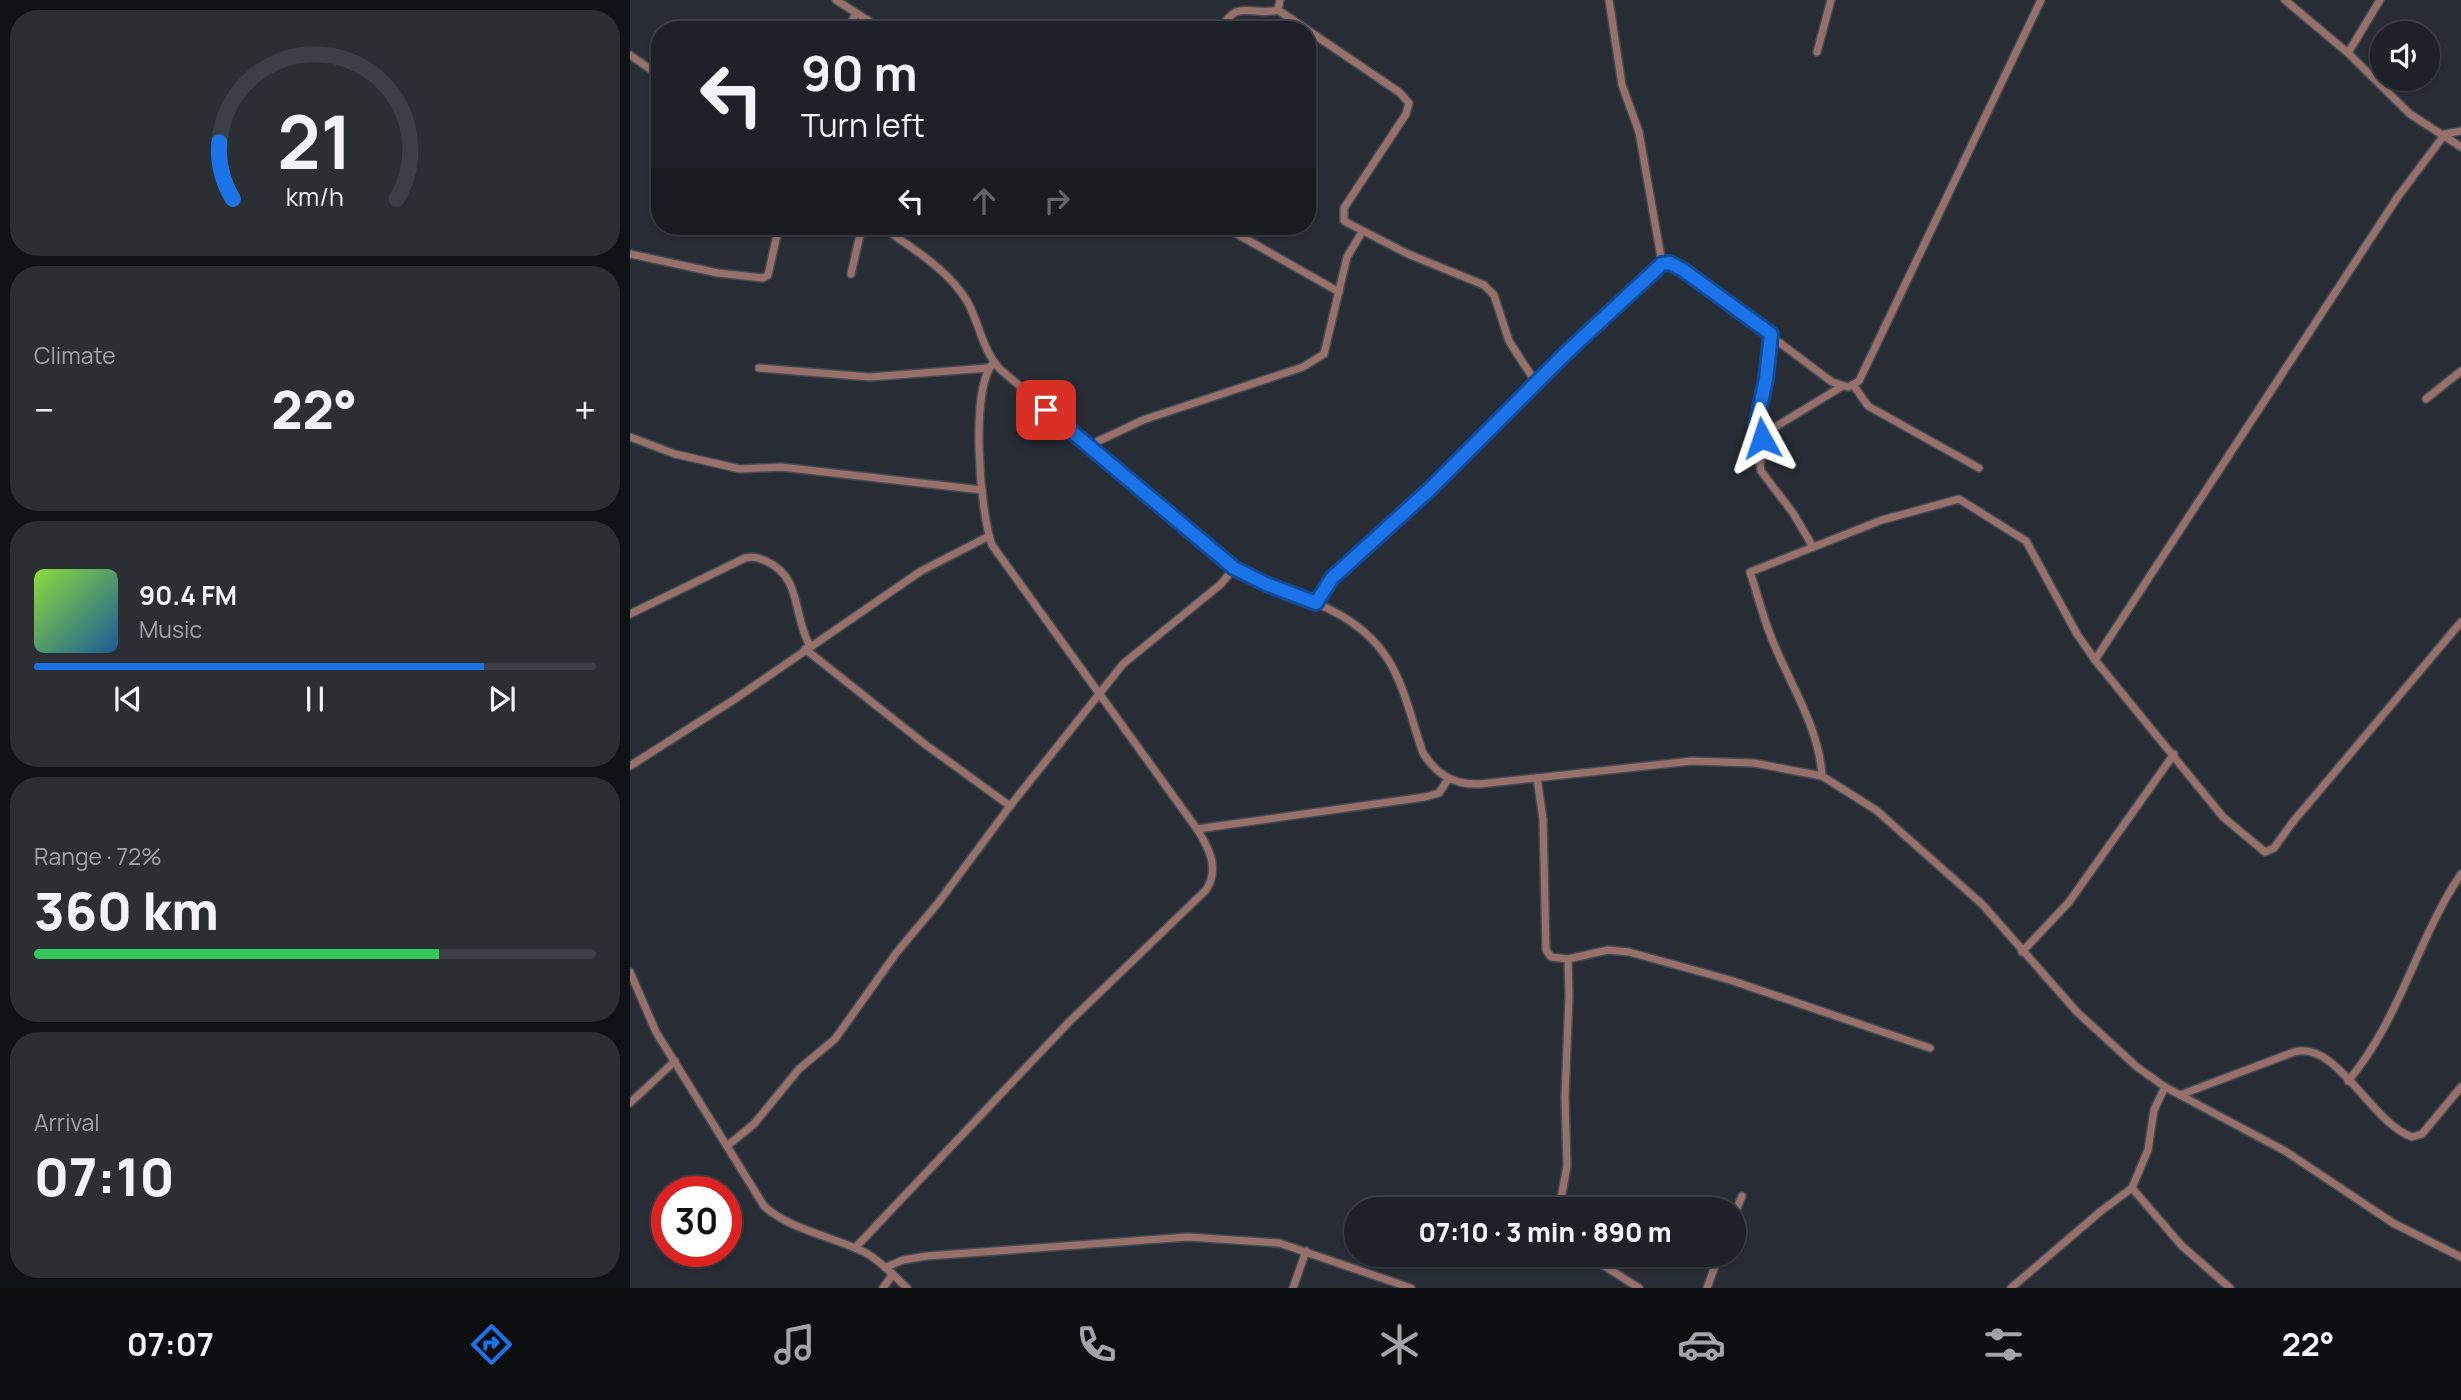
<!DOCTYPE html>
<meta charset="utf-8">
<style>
body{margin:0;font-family:Manrope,sans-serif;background:#2b2f34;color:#f1f3f6;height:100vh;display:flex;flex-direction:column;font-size:26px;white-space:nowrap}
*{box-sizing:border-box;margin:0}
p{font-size:23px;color:#a1a4a8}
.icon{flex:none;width:38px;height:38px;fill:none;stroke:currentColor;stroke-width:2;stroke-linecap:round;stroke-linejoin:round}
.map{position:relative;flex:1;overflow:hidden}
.drawer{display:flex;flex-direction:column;gap:10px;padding:10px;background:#101316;width:630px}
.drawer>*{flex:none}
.hud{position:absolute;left:21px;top:21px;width:665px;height:214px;border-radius:28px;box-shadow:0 2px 5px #0004,0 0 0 2px #3c3f45;background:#1e2228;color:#f1f3f6;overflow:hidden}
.controls{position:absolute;left:1740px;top:21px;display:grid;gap:14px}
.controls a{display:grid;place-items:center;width:70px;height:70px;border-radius:50%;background:#1e2228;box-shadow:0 2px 5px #0004,0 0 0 2px #3c3f45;font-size:35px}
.speed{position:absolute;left:21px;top:1176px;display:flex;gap:14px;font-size:35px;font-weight:700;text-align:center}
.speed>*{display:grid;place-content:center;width:91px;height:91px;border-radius:50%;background:#1e2228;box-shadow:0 2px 5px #0004,0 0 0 2px #3c3f45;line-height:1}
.speed .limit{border:10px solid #d22;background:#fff;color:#111}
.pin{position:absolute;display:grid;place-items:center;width:60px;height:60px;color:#fff;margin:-30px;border-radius:14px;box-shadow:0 4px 10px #0006}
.me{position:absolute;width:77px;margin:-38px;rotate:355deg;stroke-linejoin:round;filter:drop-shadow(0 0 5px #0008)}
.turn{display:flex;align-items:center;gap:24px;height:147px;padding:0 35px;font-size:32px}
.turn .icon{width:91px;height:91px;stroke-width:2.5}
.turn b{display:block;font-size:49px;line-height:60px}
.lanes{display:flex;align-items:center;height:66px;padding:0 35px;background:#0003;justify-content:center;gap:35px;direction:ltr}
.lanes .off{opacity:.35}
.big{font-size:52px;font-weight:800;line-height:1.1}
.drawer .tile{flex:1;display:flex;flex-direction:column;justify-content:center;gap:10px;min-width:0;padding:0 24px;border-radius:28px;background:#2b2f34}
.drawer .dial{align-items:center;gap:0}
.dial svg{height:182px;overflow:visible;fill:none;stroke:#3c3f45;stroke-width:7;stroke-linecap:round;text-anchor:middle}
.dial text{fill:#f1f3f6;stroke:none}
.song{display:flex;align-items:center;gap:21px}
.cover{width:84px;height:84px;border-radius:10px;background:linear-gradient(135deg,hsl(90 70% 55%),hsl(210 70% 35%))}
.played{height:7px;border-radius:4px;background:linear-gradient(90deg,#1a73e8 80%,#3c3f45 80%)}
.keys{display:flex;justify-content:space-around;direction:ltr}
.heat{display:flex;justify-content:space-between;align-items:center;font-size:38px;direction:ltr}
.charge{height:10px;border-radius:5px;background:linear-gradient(90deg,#34c759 72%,#3c3f45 0)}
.trip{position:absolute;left:714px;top:1197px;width:402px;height:70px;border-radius:35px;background:#1e2228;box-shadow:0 2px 5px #0004,0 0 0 2px #3c3f45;font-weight:800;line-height:70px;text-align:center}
.menu{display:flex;height:112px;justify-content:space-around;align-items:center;background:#0c0e10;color:#a1a4a8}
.menu .icon{width:49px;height:49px}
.menu .active{color:#1a73e8}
.menu b{font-size:32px;color:#f1f3f6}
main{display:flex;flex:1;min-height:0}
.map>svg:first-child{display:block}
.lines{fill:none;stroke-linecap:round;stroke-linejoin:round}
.street-casing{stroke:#464b52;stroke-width:10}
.street{stroke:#97706c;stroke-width:7}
.route-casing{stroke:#114b97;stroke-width:18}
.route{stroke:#1a73e8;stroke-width:12}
</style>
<main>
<section class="drawer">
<div class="tile dial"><svg viewBox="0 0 100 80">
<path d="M14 69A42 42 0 1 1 86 69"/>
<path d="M14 69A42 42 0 0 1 8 44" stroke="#1a73e8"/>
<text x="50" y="56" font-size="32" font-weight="700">21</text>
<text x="50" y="72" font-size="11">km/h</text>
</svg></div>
<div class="tile"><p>Climate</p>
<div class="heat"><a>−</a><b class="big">22°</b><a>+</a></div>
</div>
<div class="tile">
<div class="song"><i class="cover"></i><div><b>90.4 FM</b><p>Music</p></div></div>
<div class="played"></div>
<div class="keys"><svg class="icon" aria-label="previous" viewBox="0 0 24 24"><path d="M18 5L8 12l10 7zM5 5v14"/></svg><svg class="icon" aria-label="pause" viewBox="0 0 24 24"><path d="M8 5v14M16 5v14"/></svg><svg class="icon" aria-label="next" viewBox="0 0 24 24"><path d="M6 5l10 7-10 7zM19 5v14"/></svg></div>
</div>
<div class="tile"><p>Range · 72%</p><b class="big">360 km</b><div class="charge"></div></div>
<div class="tile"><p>Arrival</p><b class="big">07:10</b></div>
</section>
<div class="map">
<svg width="1831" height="1288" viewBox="0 0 1831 1288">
<rect width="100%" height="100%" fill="#282d35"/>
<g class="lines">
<g class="street-casing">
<g id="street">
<path d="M 206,0 L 253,30"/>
<path d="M 979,0 L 992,85 L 1009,132 L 1032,263"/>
<path d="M 1655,0 L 1718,53 L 1780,114 L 1831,147"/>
<path d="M 648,10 L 769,92 L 779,103 L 776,114 L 714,208 L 714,221 L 778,254 L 854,285 L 864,295 L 879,341 L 906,383"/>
<path d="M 218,30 L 226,13"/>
<path d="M 590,30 C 607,0 615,14 643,11 L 648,10 L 650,0"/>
<path d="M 1187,52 L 1201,0"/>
<path d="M 1718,53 L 1750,0"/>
<path d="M 0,55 L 30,76"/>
<path d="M 251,226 C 281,248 317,268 337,301 C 350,324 352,351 371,370 L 586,555 C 643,596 718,598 757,658 C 775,686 782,722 793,753 C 807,775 824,785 850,784 L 1062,761 L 1124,763 L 1192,776 L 1246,810 L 1352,904 L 1447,1012 L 1507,1067 L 1535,1087 L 1655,1151 L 1763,1223 L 1831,1257"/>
<path d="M 593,226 L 709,292"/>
<path d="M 0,254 L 88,273 L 133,278 L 138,275 L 149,226"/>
<path d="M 221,274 L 232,226"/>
<path d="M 129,368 L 240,377 L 358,368"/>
<path d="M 1224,386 L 1238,406 L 1349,468"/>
<path d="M 1796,399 L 1831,371"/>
<path d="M 1132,435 L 1126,425 L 1136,379 L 1141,334"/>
<path d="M 0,437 L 45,454 L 110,469 L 151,467 L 352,490"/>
<path d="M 460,445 L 513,420 L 673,367 L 694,354 L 717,257 L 732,232"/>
<path d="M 1183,547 L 1163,513 L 1131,471 L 1130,463 L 1136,447 L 1132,435 L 1211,387"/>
<path d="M 686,603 L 702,578 L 798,491 L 936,353 L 1032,263 L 1040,263 L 1053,270 L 1202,382 L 1218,387 L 1229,381 L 1411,0"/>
<path d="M 0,614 L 115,558 C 124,556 128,558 136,561 C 173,578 162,615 180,646"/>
<path d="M 175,649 L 296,745 L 380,806"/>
<path d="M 1465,660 L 1767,198 L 1815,134 L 1831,131"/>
<path d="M 0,766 L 105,699 L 291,571 L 359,536"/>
<path d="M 1192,776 C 1189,725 1157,680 1140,634 C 1132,614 1127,592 1120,572 L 1252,520 L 1329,499 L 1396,541 L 1447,634 L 1465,660 L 1593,817 L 1635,852 L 1644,848 L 1662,823 L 1831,622"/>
<path d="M 907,778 L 913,819 L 916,950 L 921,957 L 938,959 L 939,996 L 935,1097 L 937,1166 L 929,1209"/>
<path d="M 567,829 L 795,797 L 809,793 L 818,779"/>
<path d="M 1392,952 L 1439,902 L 1544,754"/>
<path d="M 938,959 L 978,950 L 999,952 L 1100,980 L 1300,1048"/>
<path d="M 0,972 L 26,1032 L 134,1206 C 162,1231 203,1236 236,1253 C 252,1262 264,1276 277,1288"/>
<path d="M 1718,1081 C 1770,1020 1787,939 1831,874"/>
<path d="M 1535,1087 L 1524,1110 L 1518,1150 L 1502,1188 L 1552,1246 L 1600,1288"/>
<path d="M 1550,1095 L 1664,1052 C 1707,1040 1741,1123 1782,1137 L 1792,1134 L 1831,1087"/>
<path d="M 0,1103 L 45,1061"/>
<path d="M 97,1146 L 124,1124 L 169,1069 L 205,1039 L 267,952 L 308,903 L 380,806 L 493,664 L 591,584 L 604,568"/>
<path d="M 1104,1216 L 1112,1196"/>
<path d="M 225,1248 L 439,1022 L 576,890 C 590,869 579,848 567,829 L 362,545 C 350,512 339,388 364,362"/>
<path d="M 957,1255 L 1009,1288"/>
<path d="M 256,1267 L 273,1260 L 297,1256 L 558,1237 L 649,1243 L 781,1288"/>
<path d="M 253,1288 L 263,1274"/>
<path d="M 663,1288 L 676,1251"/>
<path d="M 1077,1288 L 1089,1255"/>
<path d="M 1381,1288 L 1471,1211 L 1502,1188"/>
</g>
</g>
<use href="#street" class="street"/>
</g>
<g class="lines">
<g class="route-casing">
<path id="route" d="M 416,410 L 604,568 L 636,584 L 686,603 L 702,578 L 798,491 L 936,353 L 1032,264 L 1040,263 L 1053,270 L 1141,334 L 1136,379 L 1126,425 L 1132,438"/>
</g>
<use href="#route" class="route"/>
</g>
</svg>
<div class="controls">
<a><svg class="icon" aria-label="sound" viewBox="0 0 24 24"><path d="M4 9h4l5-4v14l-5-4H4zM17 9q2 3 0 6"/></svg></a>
</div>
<div class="speed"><div class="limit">30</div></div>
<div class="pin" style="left:416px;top:410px;background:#d93025"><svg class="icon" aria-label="arrive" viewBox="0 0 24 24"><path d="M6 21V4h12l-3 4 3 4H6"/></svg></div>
<svg class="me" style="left:1132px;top:438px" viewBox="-20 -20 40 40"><path d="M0-17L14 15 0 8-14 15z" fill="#1a73e8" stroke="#fff" stroke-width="4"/></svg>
<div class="trip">07:10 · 3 min · 890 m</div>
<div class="hud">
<div class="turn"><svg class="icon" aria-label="left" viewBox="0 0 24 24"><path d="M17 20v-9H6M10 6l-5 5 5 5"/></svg><div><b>90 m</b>Turn left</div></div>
<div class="lanes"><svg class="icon" aria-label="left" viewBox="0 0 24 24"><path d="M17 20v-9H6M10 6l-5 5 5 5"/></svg><svg class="icon off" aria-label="ahead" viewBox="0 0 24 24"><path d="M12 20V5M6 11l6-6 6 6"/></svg><svg class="icon off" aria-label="right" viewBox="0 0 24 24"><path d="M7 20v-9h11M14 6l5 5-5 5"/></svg></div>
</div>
</div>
</main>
<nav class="menu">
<b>07:07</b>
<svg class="icon active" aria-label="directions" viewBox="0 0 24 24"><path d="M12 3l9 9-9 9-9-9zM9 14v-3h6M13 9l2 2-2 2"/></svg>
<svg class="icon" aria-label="music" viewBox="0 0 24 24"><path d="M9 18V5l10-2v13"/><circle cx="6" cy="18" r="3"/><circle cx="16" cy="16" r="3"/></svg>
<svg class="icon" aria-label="phone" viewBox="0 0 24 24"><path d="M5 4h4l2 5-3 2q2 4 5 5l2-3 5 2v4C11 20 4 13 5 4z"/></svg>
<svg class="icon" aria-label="climate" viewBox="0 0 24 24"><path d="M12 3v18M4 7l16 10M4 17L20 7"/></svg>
<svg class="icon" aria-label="car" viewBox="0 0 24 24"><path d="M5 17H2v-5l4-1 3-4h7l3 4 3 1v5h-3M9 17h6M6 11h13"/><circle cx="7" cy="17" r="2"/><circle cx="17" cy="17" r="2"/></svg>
<svg class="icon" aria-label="filters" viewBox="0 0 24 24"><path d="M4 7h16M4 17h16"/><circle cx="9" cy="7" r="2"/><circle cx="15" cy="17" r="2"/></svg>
<b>22°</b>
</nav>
